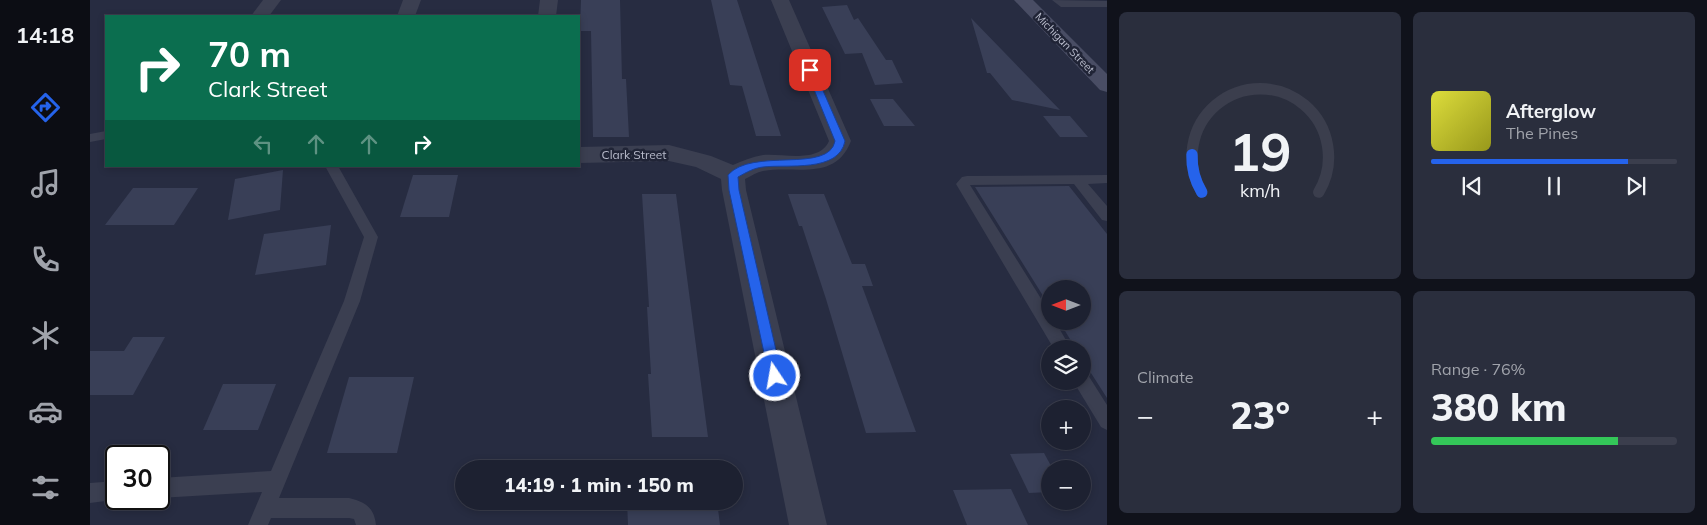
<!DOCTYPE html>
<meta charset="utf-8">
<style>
body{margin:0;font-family:Mulish,sans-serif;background:#2a2e3d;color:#f1f3f6;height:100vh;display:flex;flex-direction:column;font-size:19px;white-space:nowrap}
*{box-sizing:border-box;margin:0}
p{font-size:16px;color:#a0a3ab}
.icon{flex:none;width:28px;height:28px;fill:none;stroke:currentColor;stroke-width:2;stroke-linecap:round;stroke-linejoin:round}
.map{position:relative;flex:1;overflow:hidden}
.drawer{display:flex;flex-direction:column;gap:12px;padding:12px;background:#10121b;width:600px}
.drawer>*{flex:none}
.banner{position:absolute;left:15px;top:15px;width:475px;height:152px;border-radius:0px;box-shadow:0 2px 8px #0003,0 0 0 1px #3b3e4d;background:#0b6e4f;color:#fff;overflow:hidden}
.needle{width:32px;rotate:270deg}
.tools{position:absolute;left:951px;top:280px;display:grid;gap:10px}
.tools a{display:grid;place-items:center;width:50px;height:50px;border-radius:50%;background:#1d2131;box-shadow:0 2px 8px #0003,0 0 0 1px #3b3e4d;font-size:25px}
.speed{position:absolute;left:15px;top:445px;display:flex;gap:10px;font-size:25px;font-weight:700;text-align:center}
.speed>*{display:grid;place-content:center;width:65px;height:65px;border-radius:50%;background:#1d2131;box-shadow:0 2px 8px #0003,0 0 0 1px #3b3e4d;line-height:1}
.speed .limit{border:2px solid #111;border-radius:8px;background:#fff;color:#111}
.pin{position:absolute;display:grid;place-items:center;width:42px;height:42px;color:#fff;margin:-21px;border-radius:10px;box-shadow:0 2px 8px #0006}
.me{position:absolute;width:55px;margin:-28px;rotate:348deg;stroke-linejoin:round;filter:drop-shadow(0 0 4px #0008)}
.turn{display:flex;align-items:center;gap:18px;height:105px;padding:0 20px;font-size:22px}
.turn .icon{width:65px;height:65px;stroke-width:2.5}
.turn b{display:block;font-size:35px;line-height:42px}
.lanes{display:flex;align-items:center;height:48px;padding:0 20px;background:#0003;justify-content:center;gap:25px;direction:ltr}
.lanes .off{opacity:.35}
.big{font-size:38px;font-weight:800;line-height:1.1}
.drawer .card{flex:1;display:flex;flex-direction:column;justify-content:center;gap:8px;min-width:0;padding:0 18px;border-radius:8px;background:#2a2e3d}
.drawer .dial{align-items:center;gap:0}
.dial svg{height:130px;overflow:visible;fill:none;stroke:#3b3e4d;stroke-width:7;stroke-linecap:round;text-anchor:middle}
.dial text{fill:#f1f3f6;stroke:none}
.song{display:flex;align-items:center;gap:15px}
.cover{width:60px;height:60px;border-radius:8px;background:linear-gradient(135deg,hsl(60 70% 55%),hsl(60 70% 35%))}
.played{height:5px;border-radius:2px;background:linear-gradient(90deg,#2563eb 80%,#3b3e4d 80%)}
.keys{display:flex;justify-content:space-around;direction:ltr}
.heat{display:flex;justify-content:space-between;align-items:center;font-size:28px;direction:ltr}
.charge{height:8px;border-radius:4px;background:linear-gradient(90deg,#34c759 76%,#3b3e4d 0)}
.drawer .tiles{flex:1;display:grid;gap:12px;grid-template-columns:repeat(2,1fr)}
.trip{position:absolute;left:365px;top:460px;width:288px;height:50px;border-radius:25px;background:#1d2131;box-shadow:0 2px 8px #0003,0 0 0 1px #3b3e4d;font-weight:800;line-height:50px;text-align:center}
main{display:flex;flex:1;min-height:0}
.dock{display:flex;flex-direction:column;width:90px;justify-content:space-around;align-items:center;background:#0c0d14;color:#a0a3ab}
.dock .icon{width:35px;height:35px}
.dock .selected{color:#2563eb}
.dock b{font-size:22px;color:#f1f3f6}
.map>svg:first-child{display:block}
.building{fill:#393f57}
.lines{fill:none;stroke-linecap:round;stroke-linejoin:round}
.lane{fill:#3b3f51;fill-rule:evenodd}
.street{fill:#3b3f51;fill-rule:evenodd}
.secondary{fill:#494d64;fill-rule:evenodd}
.route{fill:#2563eb;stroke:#184099}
.labels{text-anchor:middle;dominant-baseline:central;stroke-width:5;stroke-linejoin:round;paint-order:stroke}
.far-street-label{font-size:11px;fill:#b8bbcb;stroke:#202436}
.street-label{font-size:12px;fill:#b8bbcb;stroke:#202436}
</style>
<main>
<nav class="dock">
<b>14:18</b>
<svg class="icon selected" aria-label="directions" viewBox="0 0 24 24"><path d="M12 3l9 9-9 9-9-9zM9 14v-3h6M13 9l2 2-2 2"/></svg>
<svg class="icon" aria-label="music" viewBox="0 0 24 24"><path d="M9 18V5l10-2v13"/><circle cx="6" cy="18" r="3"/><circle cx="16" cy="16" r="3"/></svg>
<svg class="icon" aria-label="phone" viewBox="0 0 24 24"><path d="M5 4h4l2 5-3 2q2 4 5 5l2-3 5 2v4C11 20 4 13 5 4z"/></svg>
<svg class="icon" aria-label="climate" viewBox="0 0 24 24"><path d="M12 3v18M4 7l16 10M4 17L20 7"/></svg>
<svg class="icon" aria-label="car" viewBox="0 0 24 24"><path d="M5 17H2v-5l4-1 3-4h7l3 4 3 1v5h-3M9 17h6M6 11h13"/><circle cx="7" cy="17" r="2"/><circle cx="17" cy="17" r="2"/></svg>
<svg class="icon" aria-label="filters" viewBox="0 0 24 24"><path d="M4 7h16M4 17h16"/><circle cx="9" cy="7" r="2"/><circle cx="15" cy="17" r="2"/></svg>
</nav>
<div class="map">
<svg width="1017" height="525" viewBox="0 0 1017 525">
<rect width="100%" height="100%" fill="#272c41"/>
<g class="building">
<path d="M 491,0 L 530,0 L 532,79 L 536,79 L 539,137 L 503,137 L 501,31 L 490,31 Z"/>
<path d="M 621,0 L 647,0 L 691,136 L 666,136 L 652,86 L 640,85 Z"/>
<path d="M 757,5 L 764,20 L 768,18 L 796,60 L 802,60 L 813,83 L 785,85 L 772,53 L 755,54 L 732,7 Z"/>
<path d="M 881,18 L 970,110 L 922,100 L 900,73 L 897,73 Z"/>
<path d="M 780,99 L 803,99 L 825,126 L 794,126 Z"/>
<path d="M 953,116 L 980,116 L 998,137 L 970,137 Z"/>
<path d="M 193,170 L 190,210 L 138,220 L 145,179 Z"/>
<path d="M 323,175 L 368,175 L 359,217 L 310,217 Z"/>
<path d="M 979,186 L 1017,234 L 1017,398 L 992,359 L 992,349 L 986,349 L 969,321 L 992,321 L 992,289 L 960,289 L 960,307 L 885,187 Z"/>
<path d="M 43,188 L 108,188 L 84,225 L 15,225 Z"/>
<path d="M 552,194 L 586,194 L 618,437 L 562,437 L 558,374 L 561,374 L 557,307 L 559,307 Z"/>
<path d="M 698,194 L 734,194 L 762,264 L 775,264 L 783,286 L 772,286 L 826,432 L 776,433 L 736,299 L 712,226 L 709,226 Z"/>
<path d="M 241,225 L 236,265 L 165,275 L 174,234 Z"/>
<path d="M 43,337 L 75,337 L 43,395 L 0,395 L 0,351 L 34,351 Z"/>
<path d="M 259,377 L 324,377 L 307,453 L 237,453 Z"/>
<path d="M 133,384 L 186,384 L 168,430 L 113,430 Z"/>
<path d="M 954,453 L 960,464 L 960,492 L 939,493 L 920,454 Z"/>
<path d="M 921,489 L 938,525 L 877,525 L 863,490 Z"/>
<path d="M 537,501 L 627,501 L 630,525 L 538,525 Z"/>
</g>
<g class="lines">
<g class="lane">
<path d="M 962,0 L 1017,1 L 1017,7 L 971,7 Z"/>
<path d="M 16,131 L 16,139 L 0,142 L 0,134 Z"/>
<path d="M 235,166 L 248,166 L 288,237 L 270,301 L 189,498 L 259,498 C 275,502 284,507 286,525 L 266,525 L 264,519 L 259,518 L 181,518 L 178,525 L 158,525 L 172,492 L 69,498 L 69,478 L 181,471 L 254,301 L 274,237 Z"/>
<path d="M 1017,175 L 1017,183 L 998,184 L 1017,206 L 1017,221 L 1012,220 L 984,184 L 880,185 L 960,313 L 960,321 L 965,321 L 981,349 L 964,349 L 866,184 L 872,177 L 877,176 Z"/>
<path d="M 992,373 L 998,375 L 1017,405 L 1017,430 L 1011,427 L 983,381 L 992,381 Z"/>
<path d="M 26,481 L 26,499 L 31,499 L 0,503 L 0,483 Z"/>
</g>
<g class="street">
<path d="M 173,0 L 191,0 L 179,16 L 161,16 Z"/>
<path d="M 313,0 L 331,0 L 325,16 L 307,16 Z"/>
<path d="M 450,0 L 468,0 L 466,16 L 448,16 Z"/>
<path d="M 681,0 L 699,0 L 761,141 C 745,182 706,165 673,171 C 667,172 661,176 655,179 L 656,190 L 737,525 L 699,525 L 632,190 L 631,179 L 606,167 L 579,161 L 489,163 L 489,147 L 579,145 L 621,156 L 643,165 C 652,161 662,157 673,155 C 692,153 729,164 739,141 Z"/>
</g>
<path class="secondary" d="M 924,0 L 943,0 L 1017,74 L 1017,92 L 1010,90 Z"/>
</g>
<path class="route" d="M 720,68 L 724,70 L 755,141 C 749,173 697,164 673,167 C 664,168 657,172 648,177 L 649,190 L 692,376 L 690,380 L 685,382 L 680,380 L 679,376 L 639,190 L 638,175 C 662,147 739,174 745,141 L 716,70 Z"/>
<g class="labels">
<g class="far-street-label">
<text transform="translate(975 43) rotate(46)">Michigan Street</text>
</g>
<g class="street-label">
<text x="544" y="154">Clark Street</text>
</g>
</g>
</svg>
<div class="tools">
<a><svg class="needle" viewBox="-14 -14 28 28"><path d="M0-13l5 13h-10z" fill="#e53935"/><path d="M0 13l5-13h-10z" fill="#a0a3ab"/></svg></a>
<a><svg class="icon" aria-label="layers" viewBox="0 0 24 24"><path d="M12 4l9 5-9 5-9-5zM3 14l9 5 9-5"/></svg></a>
<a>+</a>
<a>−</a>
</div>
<div class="speed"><div class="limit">30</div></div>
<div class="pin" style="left:720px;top:70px;background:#d93025"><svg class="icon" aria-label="arrive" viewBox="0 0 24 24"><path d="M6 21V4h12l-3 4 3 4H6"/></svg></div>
<svg class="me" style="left:685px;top:376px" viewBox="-20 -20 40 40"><circle r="17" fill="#2563eb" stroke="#fff" stroke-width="3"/><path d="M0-11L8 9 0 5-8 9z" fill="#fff"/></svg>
<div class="trip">14:19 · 1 min · 150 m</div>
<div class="banner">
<div class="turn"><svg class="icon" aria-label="right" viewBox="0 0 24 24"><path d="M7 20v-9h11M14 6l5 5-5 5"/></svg><div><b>70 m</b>Clark Street</div></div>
<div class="lanes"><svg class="icon off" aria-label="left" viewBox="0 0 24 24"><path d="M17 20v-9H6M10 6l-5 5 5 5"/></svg><svg class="icon off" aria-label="ahead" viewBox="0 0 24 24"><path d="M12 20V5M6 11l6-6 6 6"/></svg><svg class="icon off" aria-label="ahead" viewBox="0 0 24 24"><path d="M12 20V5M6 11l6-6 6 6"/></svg><svg class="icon" aria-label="right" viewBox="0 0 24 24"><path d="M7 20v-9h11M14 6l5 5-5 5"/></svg></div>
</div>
</div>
<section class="drawer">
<div class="tiles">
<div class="card dial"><svg viewBox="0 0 100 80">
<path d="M14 69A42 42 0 1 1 86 69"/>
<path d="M14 69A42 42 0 0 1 8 46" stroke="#2563eb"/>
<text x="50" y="56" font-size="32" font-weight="700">19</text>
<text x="50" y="72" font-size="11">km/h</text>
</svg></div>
<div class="card">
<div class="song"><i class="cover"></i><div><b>Afterglow</b><p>The Pines</p></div></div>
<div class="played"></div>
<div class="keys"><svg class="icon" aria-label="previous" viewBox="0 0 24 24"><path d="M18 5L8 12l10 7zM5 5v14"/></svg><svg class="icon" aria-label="pause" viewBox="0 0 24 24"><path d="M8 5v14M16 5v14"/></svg><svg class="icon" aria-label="next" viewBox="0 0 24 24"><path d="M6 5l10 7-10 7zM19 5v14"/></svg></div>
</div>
<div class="card"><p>Climate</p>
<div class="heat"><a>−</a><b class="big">23°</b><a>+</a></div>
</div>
<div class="card"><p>Range · 76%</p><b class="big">380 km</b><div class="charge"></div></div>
</div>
</section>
</main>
